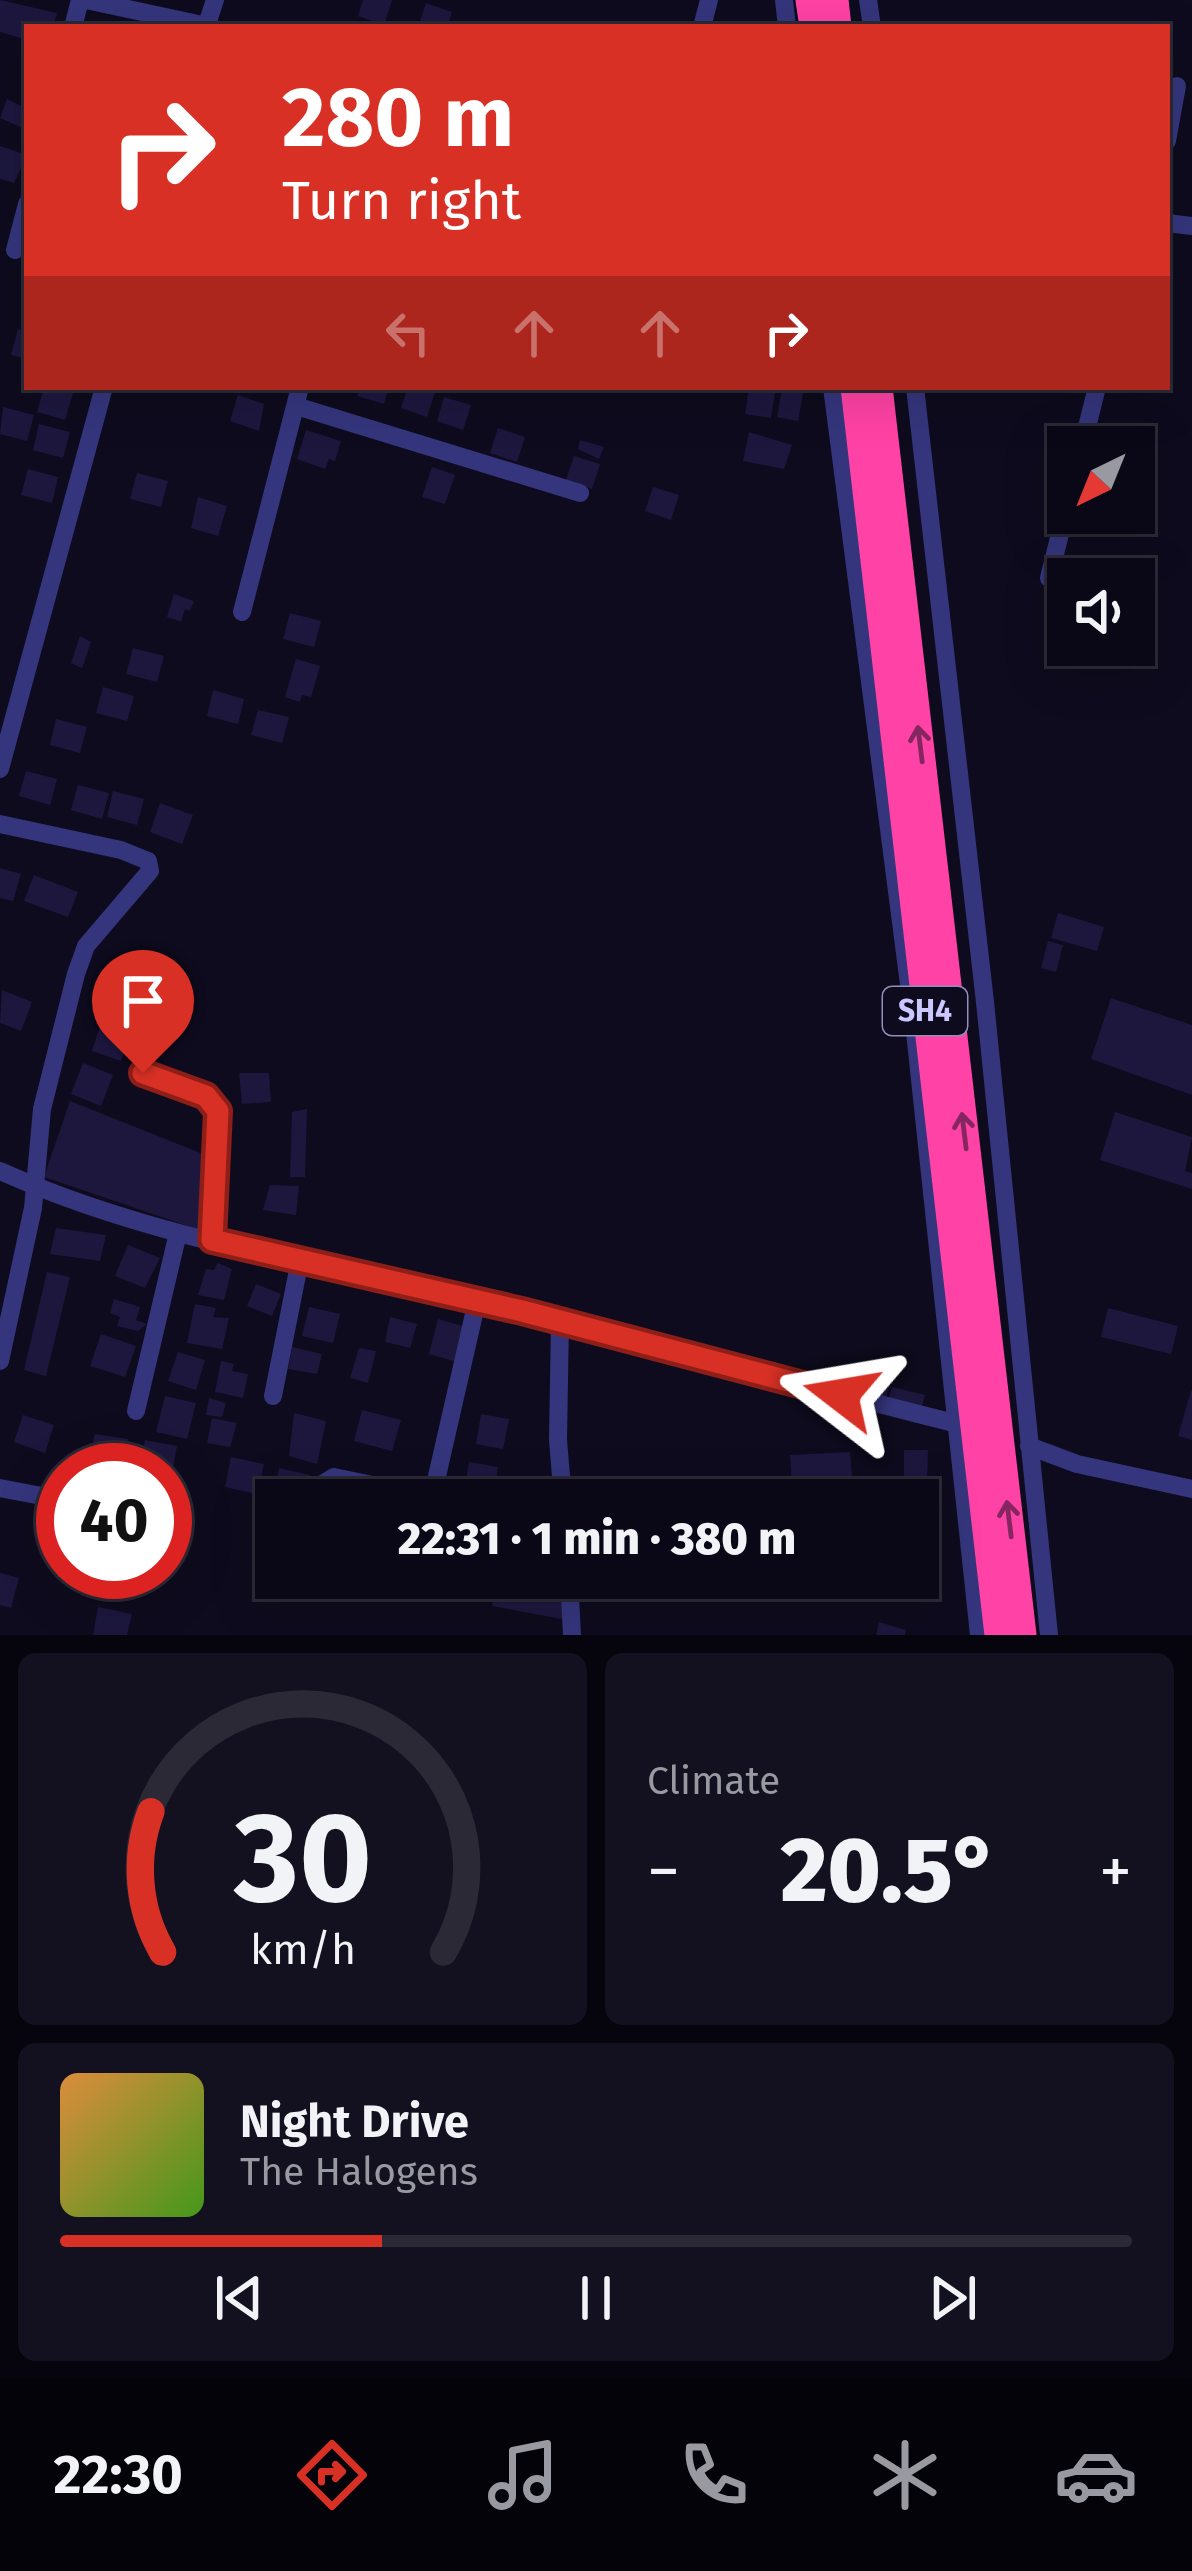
<!DOCTYPE html>
<meta charset="utf-8">
<style>
body{margin:0;font-family:"Fira Sans",sans-serif;background:#13111f;color:#f1f3f6;height:100vh;display:flex;flex-direction:column;font-size:45px;white-space:nowrap}
*{box-sizing:border-box;margin:0}
p{font-size:39px;color:#999aa1}
.icon{flex:none;width:66px;height:66px;fill:none;stroke:currentColor;stroke-width:2;stroke-linecap:round;stroke-linejoin:round}
.map{position:relative;height:1635px;overflow:hidden}
.details{display:flex;flex-direction:column;gap:18px;padding:18px;background:#06040c;flex:1}
.details>*{flex:none}
.guide{position:absolute;left:24px;top:24px;width:1146px;height:366px;border-radius:0px;box-shadow:0 12px 48px #0002,0 0 0 3px #2a2935;background:#d93025;color:#fff;overflow:hidden}
.needle{width:78px;rotate:223deg}
.fabs{position:absolute;left:1047px;top:426px;display:grid;gap:24px}
.fabs a{display:grid;place-items:center;width:108px;height:108px;border-radius:0px;background:#0a0816;box-shadow:0 12px 48px #0002,0 0 0 3px #2a2935;font-size:60px}
.speed{position:absolute;left:36px;top:1443px;display:flex;gap:24px;font-size:60px;font-weight:700;text-align:center}
.speed>*{display:grid;place-content:center;width:156px;height:156px;border-radius:50%;background:#0a0816;box-shadow:0 12px 48px #0002,0 0 0 3px #2a2935;line-height:1}
.speed .limit{border:18px solid #d22;background:#fff;color:#111}
.pin{position:absolute;display:grid;place-items:center;width:102px;height:102px;color:#fff;margin:-123px -51px;border-radius:50% 50% 50% 0;rotate:-45deg;box-shadow:0 0 12px #0007}
.pin .icon{rotate:45deg}
.me{position:absolute;width:132px;margin:-66px;rotate:284deg;stroke-linejoin:round;filter:drop-shadow(0 0 9px #0008)}
.turn{display:flex;align-items:center;gap:42px;height:252px;padding:0 60px;font-size:54px}
.turn .icon{width:156px;height:156px;stroke-width:2.5}
.turn b{display:block;font-size:84px;line-height:102px}
.lanes{display:flex;align-items:center;height:114px;padding:0 60px;background:#0003;justify-content:center;gap:60px;direction:ltr}
.lanes .off{opacity:.35}
.big{font-size:90px;font-weight:800;line-height:1.1}
.details .tile{flex:1;display:flex;flex-direction:column;justify-content:center;gap:18px;min-width:0;padding:0 42px;border-radius:18px;background:#13111f}
.details .dial{align-items:center;gap:0}
.dial svg{height:312px;overflow:visible;fill:none;stroke:#2a2935;stroke-width:7;stroke-linecap:round;text-anchor:middle}
.dial text{fill:#f1f3f6;stroke:none}
.song{display:flex;align-items:center;gap:36px}
.cover{width:144px;height:144px;border-radius:18px;background:linear-gradient(135deg,hsl(30 70% 55%),hsl(100 70% 35%))}
.played{height:12px;border-radius:6px;background:linear-gradient(90deg,#d93025 30%,#2a2935 30%)}
.keys{display:flex;justify-content:space-around;direction:ltr}
.heat{display:flex;justify-content:space-between;align-items:center;font-size:66px;direction:ltr}
.details .tiles{flex:1;display:grid;gap:18px;grid-template-columns:1fr 1fr}
.tile:last-child{grid-column:span 2}
.trip{position:absolute;left:255px;top:1479px;width:684px;height:120px;border-radius:0px;background:#0a0816;box-shadow:0 12px 48px #0002,0 0 0 3px #2a2935;font-weight:800;line-height:120px;text-align:center}
.menu{display:flex;height:192px;justify-content:space-around;align-items:center;background:#040309;color:#999aa1}
.menu .icon{width:84px;height:84px}
.menu .on{color:#d93025}
.menu b{font-size:54px;color:#f1f3f6}
.map>svg:first-child{display:block}
.building{fill:#1d173e}
.lines{fill:none;stroke-linecap:round;stroke-linejoin:round}
.minor{stroke:#35357d;stroke-width:18}
.highway{stroke:#ff42a5;stroke-width:27}
.oneway{stroke:#862661}
.route-casing{stroke:#8d1f18;stroke-width:30}
.route{stroke:#d93025;stroke-width:21}
.labels{text-anchor:middle;dominant-baseline:central;stroke-width:12;stroke-linejoin:round;paint-order:stroke}
.shield{fill:#0d0b1d;stroke:#928fbb;stroke-width:3}
.shield-label{font-size:30px;font-weight:bold;fill:#cbc7ff}
</style>
<div class="map">
<svg width="1192" height="1635" viewBox="0 0 1192 1635">
<rect width="100%" height="100%" fill="#0d0b1d"/>
<g class="building">
<path d="M 0,0 L 57,13 L 53,27 L 27,27 L 27,40 L 0,32 Z"/>
<path d="M 363,0 L 392,0 L 384,25 L 358,16 Z"/>
<path d="M 426,3 L 452,12 L 447,27 L 418,27 Z"/>
<path d="M 7,99 L 27,109 L 25,129 L 0,118 Z"/>
<path d="M 0,146 L 27,155 L 14,183 L 0,179 Z"/>
<path d="M 18,329 L 27,332 L 27,359 L 11,355 Z"/>
<path d="M 44,387 L 73,393 L 65,420 L 37,412 Z"/>
<path d="M 360,387 L 389,387 L 384,404 L 357,396 Z"/>
<path d="M 408,387 L 435,392 L 427,417 L 401,408 Z"/>
<path d="M 749,387 L 776,387 L 771,418 L 745,414 Z"/>
<path d="M 782,387 L 804,388 L 798,421 L 777,417 Z"/>
<path d="M 238,395 L 264,404 L 259,431 L 230,421 Z"/>
<path d="M 444,397 L 471,405 L 463,430 L 437,421 Z"/>
<path d="M 3,407 L 34,415 L 27,441 L 0,434 Z"/>
<path d="M 39,424 L 70,432 L 63,458 L 33,450 Z"/>
<path d="M 498,428 L 525,437 L 517,462 L 490,453 Z"/>
<path d="M 306,430 L 341,441 L 335,461 L 329,459 L 325,469 L 297,459 Z"/>
<path d="M 749,432 L 792,445 L 784,469 L 743,461 Z"/>
<path d="M 580,440 L 604,447 L 599,459 L 578,449 Z"/>
<path d="M 574,456 L 600,464 L 592,489 L 566,480 Z"/>
<path d="M 432,467 L 455,475 L 445,504 L 422,497 Z"/>
<path d="M 28,469 L 58,477 L 52,503 L 21,495 Z"/>
<path d="M 137,473 L 168,481 L 161,507 L 130,499 Z"/>
<path d="M 653,487 L 679,495 L 671,520 L 645,511 Z"/>
<path d="M 198,497 L 227,506 L 218,536 L 191,528 Z"/>
<path d="M 174,594 L 194,601 L 190,611 L 185,609 L 181,622 L 167,617 Z"/>
<path d="M 290,613 L 321,621 L 314,647 L 283,639 Z"/>
<path d="M 80,636 L 91,642 L 82,668 L 71,663 Z"/>
<path d="M 133,648 L 164,656 L 157,682 L 126,674 Z"/>
<path d="M 296,659 L 320,666 L 311,697 L 302,695 L 300,702 L 285,697 Z"/>
<path d="M 103,687 L 134,696 L 127,721 L 96,713 Z"/>
<path d="M 213,690 L 244,699 L 238,724 L 207,716 Z"/>
<path d="M 258,710 L 289,717 L 282,743 L 251,735 Z"/>
<path d="M 56,719 L 87,727 L 80,753 L 50,745 Z"/>
<path d="M 26,771 L 57,779 L 50,805 L 19,796 Z"/>
<path d="M 78,785 L 109,793 L 102,819 L 71,810 Z"/>
<path d="M 113,791 L 144,799 L 137,825 L 107,817 Z"/>
<path d="M 160,803 L 193,815 L 182,844 L 150,832 Z"/>
<path d="M 0,868 L 21,874 L 13,901 L 0,898 Z"/>
<path d="M 34,875 L 78,892 L 68,917 L 24,901 Z"/>
<path d="M 1058,913 L 1104,927 L 1097,951 L 1051,938 Z"/>
<path d="M 1048,941 L 1063,945 L 1056,972 L 1041,968 Z"/>
<path d="M 116,968 L 146,979 L 135,1009 L 105,997 Z"/>
<path d="M 2,990 L 32,1002 L 21,1031 L 0,1023 Z"/>
<path d="M 1111,998 L 1192,1025 L 1192,1095 L 1091,1059 Z"/>
<path d="M 102,1020 L 131,1030 L 121,1061 L 92,1051 Z"/>
<path d="M 83,1063 L 113,1075 L 101,1106 L 71,1094 Z"/>
<path d="M 239,1073 L 269,1073 L 271,1102 L 242,1104 Z"/>
<path d="M 70,1101 L 208,1156 L 200,1230 L 44,1177 Z"/>
<path d="M 307,1109 L 305,1177 L 290,1177 L 292,1112 Z"/>
<path d="M 1115,1112 L 1192,1137 L 1185,1171 L 1192,1173 L 1192,1189 L 1100,1160 Z"/>
<path d="M 270,1185 L 299,1186 L 296,1215 L 263,1210 Z"/>
<path d="M 56,1228 L 106,1235 L 100,1261 L 50,1254 Z"/>
<path d="M 128,1245 L 160,1258 L 145,1288 L 115,1276 Z"/>
<path d="M 218,1263 L 232,1269 L 224,1300 L 198,1295 L 206,1269 L 214,1270 Z"/>
<path d="M 47,1272 L 70,1277 L 46,1376 L 24,1370 Z"/>
<path d="M 256,1284 L 281,1294 L 272,1316 L 247,1306 Z"/>
<path d="M 114,1299 L 140,1307 L 136,1320 L 147,1324 L 138,1331 L 117,1326 L 120,1317 L 110,1313 Z"/>
<path d="M 195,1304 L 216,1308 L 213,1317 L 229,1318 L 222,1349 L 187,1343 Z"/>
<path d="M 309,1307 L 340,1314 L 333,1343 L 302,1336 Z"/>
<path d="M 1108,1308 L 1178,1326 L 1171,1354 L 1101,1337 Z"/>
<path d="M 390,1317 L 417,1324 L 410,1348 L 385,1342 Z"/>
<path d="M 438,1319 L 466,1327 L 457,1362 L 429,1354 Z"/>
<path d="M 101,1334 L 136,1346 L 125,1377 L 90,1366 Z"/>
<path d="M 292,1347 L 322,1354 L 317,1374 L 288,1369 Z"/>
<path d="M 359,1348 L 376,1351 L 368,1383 L 350,1378 Z"/>
<path d="M 178,1352 L 205,1360 L 196,1390 L 168,1381 Z"/>
<path d="M 221,1361 L 234,1364 L 232,1371 L 248,1374 L 243,1398 L 215,1392 Z"/>
<path d="M 859,1378 L 889,1386 L 885,1402 L 855,1394 Z"/>
<path d="M 892,1387 L 925,1395 L 921,1409 L 888,1401 Z"/>
<path d="M 1191,1391 L 1192,1391 L 1192,1440 L 1178,1436 Z"/>
<path d="M 165,1396 L 196,1403 L 187,1439 L 156,1432 Z"/>
<path d="M 209,1398 L 226,1403 L 222,1417 L 206,1415 Z"/>
<path d="M 362,1410 L 401,1420 L 392,1451 L 354,1441 Z"/>
<path d="M 294,1413 L 326,1421 L 317,1464 L 289,1456 Z"/>
<path d="M 481,1414 L 509,1419 L 503,1449 L 476,1444 Z"/>
<path d="M 23,1415 L 54,1425 L 45,1453 L 14,1442 Z"/>
<path d="M 212,1418 L 237,1423 L 230,1447 L 207,1443 Z"/>
<path d="M 95,1434 L 128,1439 L 124,1468 L 88,1463 Z"/>
<path d="M 145,1440 L 177,1446 L 171,1479 L 165,1477 L 165,1470 L 139,1470 Z"/>
<path d="M 904,1450 L 928,1450 L 927,1480 L 904,1479 Z"/>
<path d="M 850,1452 L 854,1500 L 793,1500 L 790,1455 Z"/>
<path d="M 231,1457 L 264,1464 L 257,1494 L 225,1487 Z"/>
<path d="M 469,1462 L 498,1467 L 493,1500 L 463,1496 Z"/>
<path d="M 279,1468 L 310,1475 L 306,1497 L 275,1491 Z"/>
<path d="M 884,1481 L 913,1488 L 910,1500 L 880,1500 Z"/>
<path d="M 264,1509 L 276,1513 L 276,1546 L 254,1539 Z"/>
<path d="M 0,1573 L 19,1578 L 11,1608 L 0,1605 Z"/>
<path d="M 497,1582 L 567,1595 L 562,1619 L 492,1606 Z"/>
<path d="M 98,1607 L 132,1614 L 127,1635 L 93,1635 Z"/>
<path d="M 879,1622 L 906,1630 L 905,1635 L 876,1635 Z"/>
</g>
<g class="lines">
<g class="minor">
<path d="M 86,0 L 212,27"/>
<path d="M 784,0 L 787,27"/>
<path d="M 868,0 L 872,27"/>
<path d="M 73,27 L 80,0"/>
<path d="M 206,27 L 215,0"/>
<path d="M 702,27 L 709,0"/>
<path d="M 1167,141 L 1177,86"/>
<path d="M 1167,223 L 1192,226"/>
<path d="M 15,250 L 27,204"/>
<path d="M 832,387 L 914,1023 L 979,1635"/>
<path d="M 915,387 L 985,1002 L 1049,1635"/>
<path d="M 296,406 L 580,493"/>
<path d="M 1082,447 L 1097,387"/>
<path d="M 1049,578 L 1068,502"/>
<path d="M 242,612 L 300,387"/>
<path d="M 0,769 L 104,387"/>
<path d="M 0,824 L 121,850 L 148,861 L 150,871 L 86,946 L 76,974 L 42,1109 L 33,1208 L 0,1361"/>
<path d="M 143,1073 L 206,1096 L 218,1111 L 212,1240"/>
<path d="M 0,1171 C 164,1245 346,1267 520,1310 C 665,1346 809,1387 954,1423"/>
<path d="M 560,1321 L 558,1440 L 563,1500"/>
<path d="M 273,1396 L 300,1260"/>
<path d="M 136,1411 L 178,1233"/>
<path d="M 1029,1446 L 1077,1464 L 1192,1489"/>
<path d="M 0,1488 L 63,1500"/>
<path d="M 432,1498 L 477,1301"/>
<path d="M 317,1500 L 321,1485 L 334,1477 L 439,1499"/>
<path d="M 569,1578 L 572,1635"/>
</g>
<g class="highway">
<path d="M 809,0 L 813,27"/>
<path d="M 835,0 L 838,27"/>
<path d="M 854,387 L 998,1635"/>
<path d="M 879,387 L 1023,1635"/>
</g>
</g>
<defs><path id="oneway-shaft" d="M-6 0H5M1.5-3L5.5 0L1.5 3" fill="none" stroke-width="1.6" stroke-linecap="round" stroke-linejoin="round" transform="scale(3)"/></defs>
<g class="oneway">
<use href="#oneway-shaft" transform="translate(920 744) rotate(-97)"/>
<use href="#oneway-shaft" transform="translate(964 1131) rotate(-97)"/>
<use href="#oneway-shaft" transform="translate(1009 1519) rotate(-97)"/>
</g>
<g class="lines">
<g class="route-casing">
<path id="route" d="M 143,1073 L 206,1096 L 218,1111 L 212,1240 L 522,1311 L 841,1395"/>
</g>
<use href="#route" class="route"/>
</g>
<g class="labels">
<rect class="shield" x="883" y="987" width="84" height="48" rx="9"/>
<g class="shield-label">
<text x="925" y="1011">SH4</text>
</g>
</g>
</svg>
<div class="fabs">
<a><svg class="needle" viewBox="-14 -14 28 28"><path d="M0-13l5 13h-10z" fill="#e53935"/><path d="M0 13l5-13h-10z" fill="#999aa1"/></svg></a>
<a><svg class="icon" aria-label="sound" viewBox="0 0 24 24"><path d="M4 9h4l5-4v14l-5-4H4zM17 9q2 3 0 6"/></svg></a>
</div>
<div class="speed"><div class="limit">40</div></div>
<div class="pin" style="left:143px;top:1073px;background:#d93025"><svg class="icon" aria-label="arrive" viewBox="0 0 24 24"><path d="M6 21V4h12l-3 4 3 4H6"/></svg></div>
<svg class="me" style="left:841px;top:1395px" viewBox="-20 -20 40 40"><path d="M0-17L14 15 0 8-14 15z" fill="#d93025" stroke="#fff" stroke-width="4"/></svg>
<div class="trip">22:31 · 1 min · 380 m</div>
<div class="guide">
<div class="turn"><svg class="icon" aria-label="right" viewBox="0 0 24 24"><path d="M7 20v-9h11M14 6l5 5-5 5"/></svg><div><b>280 m</b>Turn right</div></div>
<div class="lanes"><svg class="icon off" aria-label="left" viewBox="0 0 24 24"><path d="M17 20v-9H6M10 6l-5 5 5 5"/></svg><svg class="icon off" aria-label="ahead" viewBox="0 0 24 24"><path d="M12 20V5M6 11l6-6 6 6"/></svg><svg class="icon off" aria-label="ahead" viewBox="0 0 24 24"><path d="M12 20V5M6 11l6-6 6 6"/></svg><svg class="icon" aria-label="right" viewBox="0 0 24 24"><path d="M7 20v-9h11M14 6l5 5-5 5"/></svg></div>
</div>
</div>
<section class="details">
<div class="tiles">
<div class="tile dial"><svg viewBox="0 0 100 80">
<path d="M14 69A42 42 0 1 1 86 69"/>
<path d="M14 69A42 42 0 0 1 11 33" stroke="#d93025"/>
<text x="50" y="56" font-size="32" font-weight="700">30</text>
<text x="50" y="72" font-size="11">km/h</text>
</svg></div>
<div class="tile"><p>Climate</p>
<div class="heat"><a>−</a><b class="big">20.5°</b><a>+</a></div>
</div>
<div class="tile">
<div class="song"><i class="cover"></i><div><b>Night Drive</b><p>The Halogens</p></div></div>
<div class="played"></div>
<div class="keys"><svg class="icon" aria-label="previous" viewBox="0 0 24 24"><path d="M18 5L8 12l10 7zM5 5v14"/></svg><svg class="icon" aria-label="pause" viewBox="0 0 24 24"><path d="M8 5v14M16 5v14"/></svg><svg class="icon" aria-label="next" viewBox="0 0 24 24"><path d="M6 5l10 7-10 7zM19 5v14"/></svg></div>
</div>
</div>
</section>
<nav class="menu">
<b>22:30</b>
<svg class="icon on" aria-label="directions" viewBox="0 0 24 24"><path d="M12 3l9 9-9 9-9-9zM9 14v-3h6M13 9l2 2-2 2"/></svg>
<svg class="icon" aria-label="music" viewBox="0 0 24 24"><path d="M9 18V5l10-2v13"/><circle cx="6" cy="18" r="3"/><circle cx="16" cy="16" r="3"/></svg>
<svg class="icon" aria-label="phone" viewBox="0 0 24 24"><path d="M5 4h4l2 5-3 2q2 4 5 5l2-3 5 2v4C11 20 4 13 5 4z"/></svg>
<svg class="icon" aria-label="climate" viewBox="0 0 24 24"><path d="M12 3v18M4 7l16 10M4 17L20 7"/></svg>
<svg class="icon" aria-label="car" viewBox="0 0 24 24"><path d="M5 17H2v-5l4-1 3-4h7l3 4 3 1v5h-3M9 17h6M6 11h13"/><circle cx="7" cy="17" r="2"/><circle cx="17" cy="17" r="2"/></svg>
</nav>
